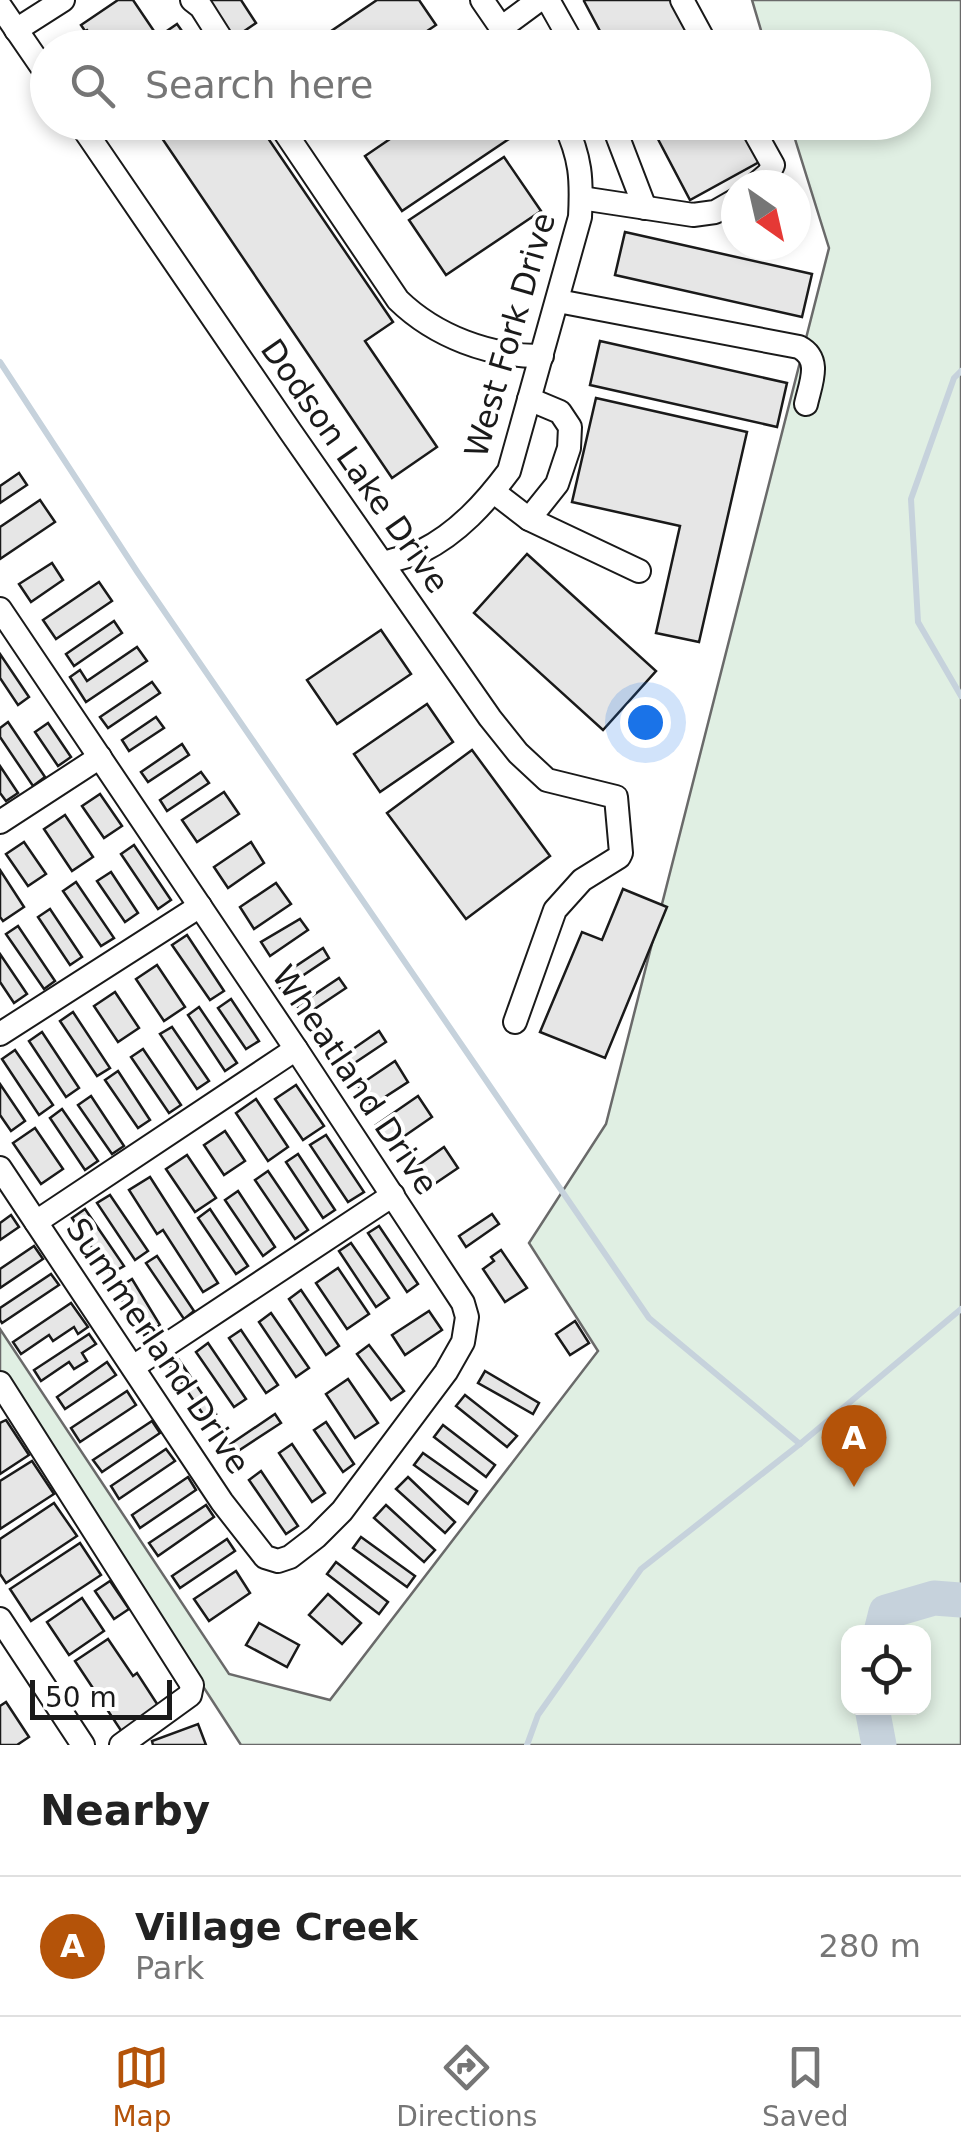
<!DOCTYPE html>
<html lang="en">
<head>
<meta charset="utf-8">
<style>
  :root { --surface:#fff; --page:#f2f2f2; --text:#222; --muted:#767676; --line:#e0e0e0; --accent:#b45309 }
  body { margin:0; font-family:"DejaVu Sans",sans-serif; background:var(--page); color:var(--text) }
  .controls { position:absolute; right:30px; bottom:30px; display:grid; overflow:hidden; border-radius:20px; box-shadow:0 5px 15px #0003 }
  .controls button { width:90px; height:90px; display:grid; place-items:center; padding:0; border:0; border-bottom:2px solid var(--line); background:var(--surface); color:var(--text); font:50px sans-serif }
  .compass { position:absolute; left:721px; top:170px; width:90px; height:90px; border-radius:50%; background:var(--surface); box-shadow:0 5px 15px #0003; rotate:146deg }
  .scale { position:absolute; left:30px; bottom:25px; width:142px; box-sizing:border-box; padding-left:10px; border:5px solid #1a1a1a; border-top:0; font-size:28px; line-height:35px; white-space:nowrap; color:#1a1a1a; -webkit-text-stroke:8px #fff; paint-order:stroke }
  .you { position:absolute; left:645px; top:722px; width:35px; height:35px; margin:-25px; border:8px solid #fff; border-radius:50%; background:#1a73e8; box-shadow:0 0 0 15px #1a73e833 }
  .badge { display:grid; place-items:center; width:65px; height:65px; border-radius:50%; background:var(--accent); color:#fff; font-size:32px; font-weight:700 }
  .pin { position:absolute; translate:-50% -82px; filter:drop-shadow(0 2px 5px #0008) }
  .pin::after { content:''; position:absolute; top:52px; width:35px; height:30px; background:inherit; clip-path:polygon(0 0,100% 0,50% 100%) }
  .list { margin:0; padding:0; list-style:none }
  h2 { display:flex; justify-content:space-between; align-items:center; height:130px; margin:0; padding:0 40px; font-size:42px }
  h2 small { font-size:32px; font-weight:400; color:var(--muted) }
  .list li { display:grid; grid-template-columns:65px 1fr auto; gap:30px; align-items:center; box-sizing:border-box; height:140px; padding:0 40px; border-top:2px solid var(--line) }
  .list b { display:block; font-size:38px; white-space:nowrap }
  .list p { margin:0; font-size:32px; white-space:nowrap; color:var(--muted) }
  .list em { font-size:32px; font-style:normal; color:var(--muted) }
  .icon { flex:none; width:55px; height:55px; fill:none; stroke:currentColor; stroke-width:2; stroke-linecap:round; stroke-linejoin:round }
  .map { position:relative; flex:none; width:961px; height:1745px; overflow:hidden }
  .search { position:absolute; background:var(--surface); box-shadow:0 5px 15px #0003; left:30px; right:30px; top:30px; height:110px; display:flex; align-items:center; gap:25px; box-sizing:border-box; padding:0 35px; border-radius:55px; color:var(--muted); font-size:38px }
  .sheet { height:270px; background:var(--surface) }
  nav { display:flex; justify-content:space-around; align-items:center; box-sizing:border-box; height:140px; border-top:2px solid var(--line); background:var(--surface); font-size:28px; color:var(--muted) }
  nav a { display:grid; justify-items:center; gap:5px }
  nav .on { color:var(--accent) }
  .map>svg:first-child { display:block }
  .green { fill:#e0efe3; stroke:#6a6a6a; stroke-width:2.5; fill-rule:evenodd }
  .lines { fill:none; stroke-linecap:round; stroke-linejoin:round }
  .stream { stroke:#c6d2dc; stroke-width:6 }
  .river { stroke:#c6d2dc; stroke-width:35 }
  .building { fill:#e6e6e6; stroke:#1a1a1a; stroke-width:2.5 }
  .minor-casing { stroke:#1a1a1a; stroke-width:26 }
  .minor { stroke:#fff; stroke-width:22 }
  .labels { text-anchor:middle; stroke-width:8; stroke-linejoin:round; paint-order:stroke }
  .street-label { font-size:32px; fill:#1a1a1a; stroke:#fff }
</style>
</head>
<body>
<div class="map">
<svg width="961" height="1745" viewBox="0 0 961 1745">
  <rect width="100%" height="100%" fill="#fff"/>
  <!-- green -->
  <path class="green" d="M752,0H961V1745H241L0,1373V1329L229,1674L330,1700L598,1351L529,1243L606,1124L829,248L790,123L914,122V48L766,47ZM848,1632H924V1708H848Z"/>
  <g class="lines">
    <!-- stream -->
    <g class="stream">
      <path d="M0,362L138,573L649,1318L800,1444"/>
      <path d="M961,371L954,378L911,499L918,622L961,696"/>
      <path d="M527,1745L538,1715L641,1569L800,1444L961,1309"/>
    </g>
    <!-- river -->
    <g class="river">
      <path d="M881,1632L886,1612L934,1598L961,1600"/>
      <path d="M872,1708L879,1745"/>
    </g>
  </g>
  <!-- building -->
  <g class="building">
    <path d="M118,0H133L158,37L177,24L194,48H100L87,30L85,31L81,25Z"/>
    <path d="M208,0H241L256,23L234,38Z"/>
    <path d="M377,0H419L436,25L402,48H306Z"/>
    <path d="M585,0H674L700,48H609L584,1Z"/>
    <path d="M151,122H257L393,322L365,341L437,447L392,478Z"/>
    <path d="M415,122H423L428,130L438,122H502L512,137L402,211L365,156Z"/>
    <path d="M649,122H740L761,161L690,200Z"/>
    <path d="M504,157L541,211L446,275L409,220Z"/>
    <path d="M625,232L812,274L802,317L615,275Z"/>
    <path d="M600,341L787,383L777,427L590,385Z"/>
    <path d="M596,398L747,432L699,642L656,633L680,526L572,502Z"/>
    <path d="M19,473L27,485L0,503V486Z"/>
    <path d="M40,500L55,522L0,559V527Z"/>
    <path d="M527,554L656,671L603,730L474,613Z"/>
    <path d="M52,563L63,580L31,602L19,584Z"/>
    <path d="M99,582L112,601L56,639L43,620Z"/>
    <path d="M114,621L122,633L74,666L66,654Z"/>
    <path d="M381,630L411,674L337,724L307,680Z"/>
    <path d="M137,647L147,661L86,702L70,677L80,670L87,681Z"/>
    <path d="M0,654L29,697L18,705L0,678Z"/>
    <path d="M152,682L160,693L108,728L100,717Z"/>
    <path d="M427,704L453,742L380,792L354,754Z"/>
    <path d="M156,717L164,728L129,751L122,740Z"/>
    <path d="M8,722L45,777L33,786L0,737V728Z"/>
    <path d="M48,723L71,757L58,766L35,732Z"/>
    <path d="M182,744L189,755L148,782L141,772Z"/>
    <path d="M472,750L550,856L466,919L387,813Z"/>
    <path d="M0,766L18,793L6,801L0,793Z"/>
    <path d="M201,772L209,783L167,811L160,800Z"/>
    <path d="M224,792L239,814L197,842L182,820Z"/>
    <path d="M100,794L122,826L104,838L82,806Z"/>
    <path d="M65,815L93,857L72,871L44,829Z"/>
    <path d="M24,842L46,874L28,886L6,854Z"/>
    <path d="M251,842L264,863L228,888L214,867Z"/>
    <path d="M134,845L171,900L158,909L121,854Z"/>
    <path d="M0,870L24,907L3,921L0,917Z"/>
    <path d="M111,872L138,913L125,922L97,881Z"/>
    <path d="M76,882L114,938L101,946L63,891Z"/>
    <path d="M276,883L291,904L254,929L240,907Z"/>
    <path d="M623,889L667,907L605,1058L540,1032L582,932L602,940Z"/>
    <path d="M50,909L82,957L70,965L38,917Z"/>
    <path d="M300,919L308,930L270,956L261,942Z"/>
    <path d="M18,926L55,981L44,989L6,934Z"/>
    <path d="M187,935L224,991L210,1000L172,945Z"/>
    <path d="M323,948L329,958L281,990L275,980Z"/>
    <path d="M0,954L27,994L14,1003L0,982Z"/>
    <path d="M157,965L185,1007L164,1021L136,979Z"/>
    <path d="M339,978L346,988L304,1016L297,1006Z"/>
    <path d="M115,992L139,1028L118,1042L94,1006Z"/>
    <path d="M231,999L259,1041L246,1049L218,1008Z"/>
    <path d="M199,1007L237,1063L225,1071L188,1015Z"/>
    <path d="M73,1012L110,1068L97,1076L60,1021Z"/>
    <path d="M172,1027L209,1081L197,1089L160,1034Z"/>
    <path d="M379,1031L386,1042L341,1072L334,1062Z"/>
    <path d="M42,1032L79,1088L66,1097L29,1041Z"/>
    <path d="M143,1049L181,1105L169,1113L131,1057Z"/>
    <path d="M15,1050L53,1105L39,1115L2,1059Z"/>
    <path d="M395,1061L408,1082L371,1106L358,1086Z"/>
    <path d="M118,1071L150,1120L138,1128L105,1080Z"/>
    <path d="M0,1084L25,1121L11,1131L0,1115Z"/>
    <path d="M296,1085L324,1126L303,1140L275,1099Z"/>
    <path d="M91,1096L124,1146L112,1154L78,1105Z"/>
    <path d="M418,1096L432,1117L390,1146L376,1125Z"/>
    <path d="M256,1099L288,1147L268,1161L236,1113Z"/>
    <path d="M62,1109L98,1161L85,1170L50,1118Z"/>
    <path d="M35,1128L63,1169L41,1184L13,1143Z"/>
    <path d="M225,1131L245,1161L224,1175L204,1145Z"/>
    <path d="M326,1135L364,1192L348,1202L310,1145Z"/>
    <path d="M444,1147L458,1168L424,1191L410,1171Z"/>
    <path d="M298,1154L335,1210L323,1218L286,1162Z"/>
    <path d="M187,1155L216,1198L195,1212L166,1169Z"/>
    <path d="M268,1171L308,1230L295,1239L255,1180Z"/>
    <path d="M150,1177L218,1283L203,1292L163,1230L157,1234L129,1190Z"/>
    <path d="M238,1191L275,1247L263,1256L225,1200Z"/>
    <path d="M110,1195L148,1251L135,1260L97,1203Z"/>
    <path d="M85,1209L124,1266L110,1274L72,1218Z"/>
    <path d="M210,1209L248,1266L236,1274L198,1218Z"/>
    <path d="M492,1214L499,1224L466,1247L459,1236Z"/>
    <path d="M11,1215L19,1227L0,1240V1223Z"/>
    <path d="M379,1226L418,1284L407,1292L368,1233Z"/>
    <path d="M351,1243L389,1298L376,1307L339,1251Z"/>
    <path d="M34,1246L43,1259L0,1288V1269Z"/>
    <path d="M501,1250L527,1288L505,1302L483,1269L494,1261L491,1257Z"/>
    <path d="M157,1256L194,1311L184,1319L146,1263Z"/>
    <path d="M338,1268L369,1314L347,1329L316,1283Z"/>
    <path d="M51,1274L59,1285L2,1323L0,1320V1308Z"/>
    <path d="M132,1279L160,1325L144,1335L121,1299L125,1296L120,1287Z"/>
    <path d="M301,1290L339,1346L326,1355L289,1299Z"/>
    <path d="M71,1303L88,1327L78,1334L74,1327L53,1341L49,1335L21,1354L13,1342Z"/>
    <path d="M429,1311L442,1330L405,1355L392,1335Z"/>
    <path d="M271,1313L309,1368L296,1377L259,1322Z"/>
    <path d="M575,1321L589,1343L570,1355L556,1334Z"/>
    <path d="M241,1330L278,1385L266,1393L229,1338Z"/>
    <path d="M89,1334L96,1344L82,1353L87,1361L74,1369L69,1362L41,1381L34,1370Z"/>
    <path d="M208,1343L246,1399L234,1407L196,1352Z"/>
    <path d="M369,1345L404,1391L391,1400L357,1354Z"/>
    <path d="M179,1360L216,1414L207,1420L170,1366Z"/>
    <path d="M107,1362L116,1375L65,1409L57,1397Z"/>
    <path d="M485,1371L539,1403L533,1414L478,1383Z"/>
    <path d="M348,1379L378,1423L355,1438L326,1394Z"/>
    <path d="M127,1391L136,1405L80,1442L71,1428Z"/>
    <path d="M465,1395L517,1436L507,1447L456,1406Z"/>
    <path d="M275,1414L281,1423L235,1453L229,1445Z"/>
    <path d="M6,1420L29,1455L0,1474V1423Z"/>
    <path d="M152,1421L160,1433L102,1472L93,1460Z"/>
    <path d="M326,1422L354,1464L343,1472L314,1430Z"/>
    <path d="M443,1425L495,1465L486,1477L434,1437Z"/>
    <path d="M292,1444L325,1493L312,1502L279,1453Z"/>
    <path d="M166,1449L175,1461L119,1499L111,1486Z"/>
    <path d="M423,1453L477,1491L468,1504L414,1465Z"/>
    <path d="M32,1461L54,1494L0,1529V1481Z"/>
    <path d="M261,1471L298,1526L286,1534L249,1480Z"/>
    <path d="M188,1477L196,1490L140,1528L132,1515Z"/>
    <path d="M408,1477L455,1522L445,1533L396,1489Z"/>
    <path d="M54,1503L77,1536L6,1583L0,1574V1539Z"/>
    <path d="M206,1505L214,1517L158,1556L149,1543Z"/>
    <path d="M386,1505L435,1550L424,1562L374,1518Z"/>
    <path d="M361,1537L415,1576L407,1587L353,1548Z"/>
    <path d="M227,1539L235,1551L180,1588L172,1576Z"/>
    <path d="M80,1543L101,1575L31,1621L10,1589Z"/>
    <path d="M336,1562L388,1602L379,1614L327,1574Z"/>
    <path d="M236,1571L250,1593L209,1621L194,1599Z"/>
    <path d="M110,1581L129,1609L114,1619L95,1591Z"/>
    <path d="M328,1594L361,1623L342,1644L309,1615Z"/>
    <path d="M82,1598L104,1631L69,1655L47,1622Z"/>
    <path d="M259,1623L299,1645L287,1667L246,1645Z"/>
    <path d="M108,1639L133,1676L137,1673L161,1710L124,1735L75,1661Z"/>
    <path d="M6,1702L29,1737L17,1745H0V1706Z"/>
    <path d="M198,1724L206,1745H153L152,1741Z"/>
  </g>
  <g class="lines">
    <!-- minor casing -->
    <g class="minor-casing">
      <g id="minor">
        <path d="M192,0L201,7L227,48"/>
        <path d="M482,0L515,48"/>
        <path d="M548,0L575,48"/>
        <path d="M682,0L708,48"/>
        <path d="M0,6L48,76"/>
        <path d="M501,28L539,0"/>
        <path d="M16,30L63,0"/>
        <path d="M79,122L290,431L490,718L518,753L547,780L616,797L621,853L619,857L582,880L555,910L515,1022"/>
        <path d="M278,122L398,300C435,336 490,357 542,356"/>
        <path d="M612,122L645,208"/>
        <path d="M749,122L773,165L769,173L755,185"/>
        <path d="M581,198L693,215L715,212L736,200"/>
        <path d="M558,301L799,347C822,359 811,382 806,404"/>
        <path d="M494,492L529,519L639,571"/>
        <path d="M529,519L557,484L569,448L570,427L560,412L529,399"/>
        <path d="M384,563C396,559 410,556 422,551C458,533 485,503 509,471L580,217C582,179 581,158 564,122"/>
        <path d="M0,609L296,1049L463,1303L467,1317L463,1342L446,1372L342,1511L316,1537L290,1557L278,1561L265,1557L222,1502L0,1168"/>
        <path d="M0,822L100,757"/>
        <path d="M0,1034L200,906"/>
        <path d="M36,1222L296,1049"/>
        <path d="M133,1367L393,1195"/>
        <path d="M0,1383L192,1685L190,1695L121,1745"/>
        <path d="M0,1619L83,1745"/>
      </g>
    </g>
    <!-- minor -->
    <use href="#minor" class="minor"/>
  </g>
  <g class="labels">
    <!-- street labels -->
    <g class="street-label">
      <text transform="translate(510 335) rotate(-74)" y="11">West Fork Drive</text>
      <text transform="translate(355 466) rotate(55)" y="11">Dodson Lake Drive</text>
      <text transform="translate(355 1080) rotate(56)" y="11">Wheatland Drive</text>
      <text transform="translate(158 1346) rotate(56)" y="11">Summerland Drive</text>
    </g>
  </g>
</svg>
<div class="controls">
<button><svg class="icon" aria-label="locate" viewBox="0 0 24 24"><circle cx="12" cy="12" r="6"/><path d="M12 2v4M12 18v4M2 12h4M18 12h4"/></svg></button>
</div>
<svg class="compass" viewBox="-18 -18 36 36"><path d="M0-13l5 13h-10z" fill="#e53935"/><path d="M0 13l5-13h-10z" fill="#767676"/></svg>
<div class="scale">50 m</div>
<div class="you"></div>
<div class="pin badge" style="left:854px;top:1487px">A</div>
<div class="search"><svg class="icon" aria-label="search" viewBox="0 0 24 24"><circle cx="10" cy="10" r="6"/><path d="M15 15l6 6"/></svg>Search here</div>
</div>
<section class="sheet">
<h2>Nearby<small></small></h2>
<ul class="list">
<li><span class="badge">A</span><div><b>Village Creek</b><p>Park</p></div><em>280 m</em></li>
</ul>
</section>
<nav>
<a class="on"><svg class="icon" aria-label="map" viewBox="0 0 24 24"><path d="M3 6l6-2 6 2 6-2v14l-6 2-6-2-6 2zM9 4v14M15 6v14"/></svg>Map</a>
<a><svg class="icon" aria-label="directions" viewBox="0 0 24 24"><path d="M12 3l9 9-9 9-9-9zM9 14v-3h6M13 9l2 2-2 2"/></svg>Directions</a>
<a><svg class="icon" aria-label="saved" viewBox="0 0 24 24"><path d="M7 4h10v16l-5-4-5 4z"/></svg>Saved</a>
</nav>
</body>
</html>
